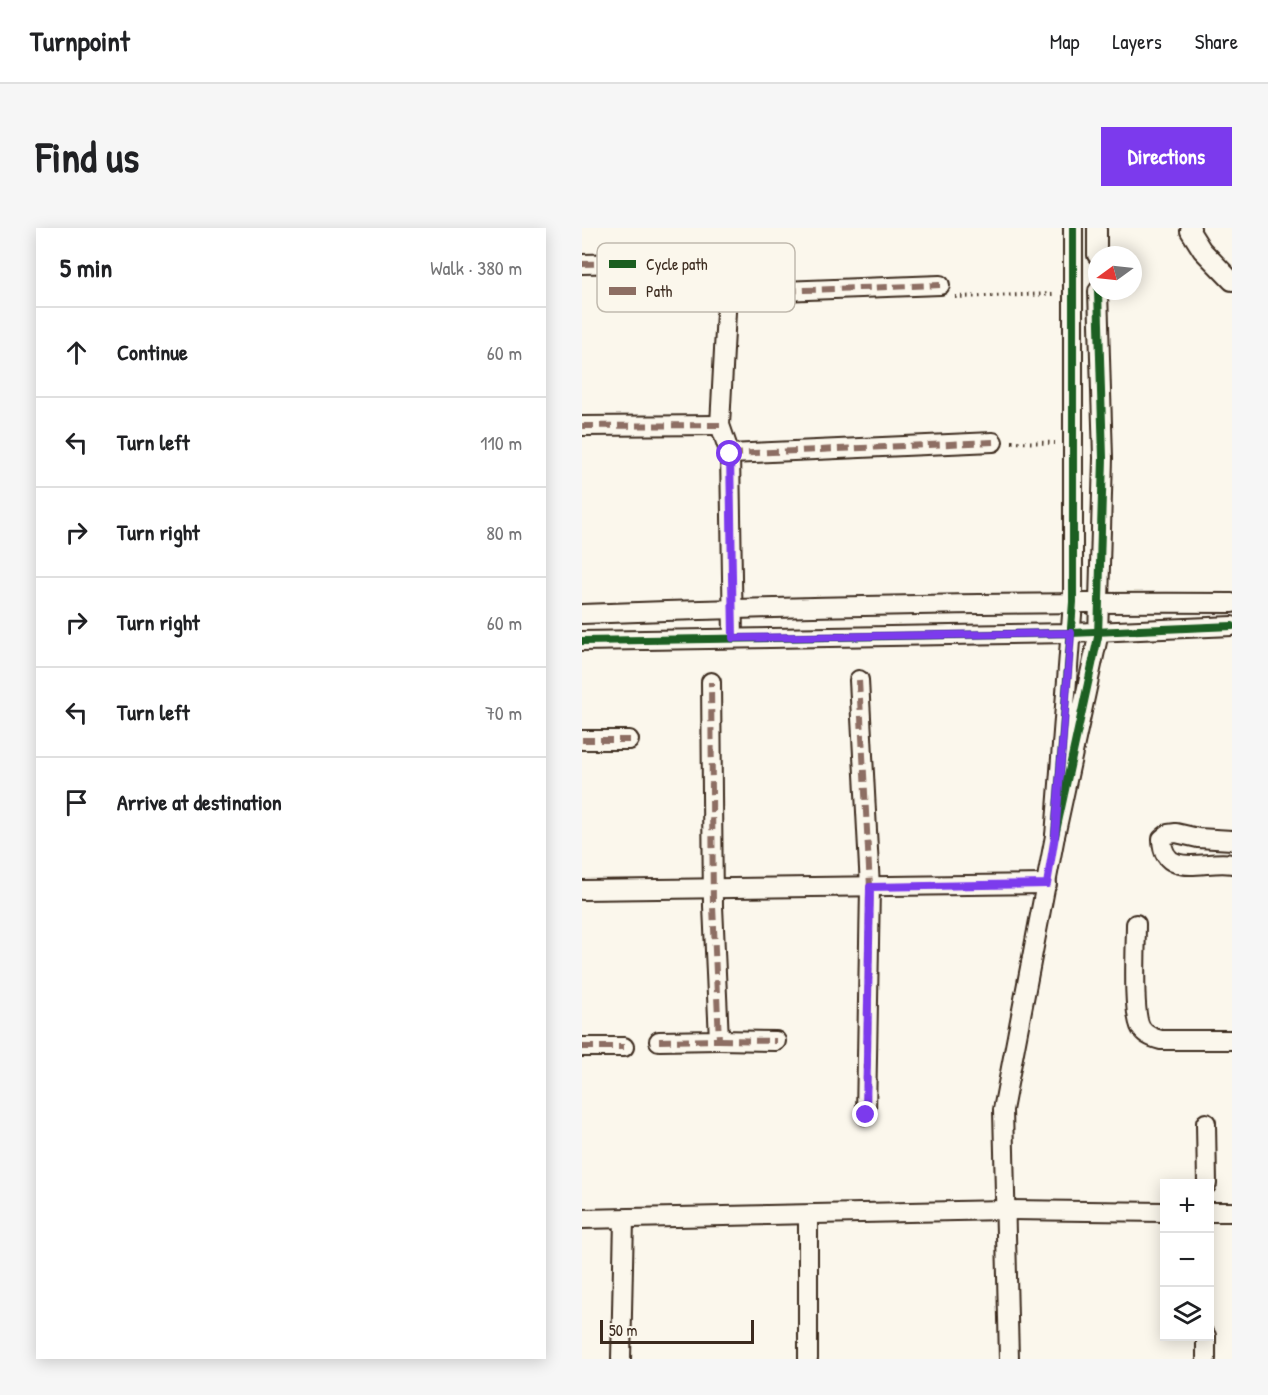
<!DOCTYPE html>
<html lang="en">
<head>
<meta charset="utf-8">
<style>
  :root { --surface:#fff; --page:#f6f6f6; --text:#202124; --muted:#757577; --line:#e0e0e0; --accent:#7c3aed }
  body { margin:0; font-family:"Patrick Hand",sans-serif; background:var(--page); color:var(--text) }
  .controls { position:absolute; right:18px; bottom:18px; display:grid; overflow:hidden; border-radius:0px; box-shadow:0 3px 15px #0003 }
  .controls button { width:54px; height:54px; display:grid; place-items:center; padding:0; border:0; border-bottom:2px solid var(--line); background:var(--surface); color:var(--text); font:30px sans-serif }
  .compass { position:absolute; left:506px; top:18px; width:54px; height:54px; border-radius:50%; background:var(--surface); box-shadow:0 3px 15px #0003; rotate:255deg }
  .scale { position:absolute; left:18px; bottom:15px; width:154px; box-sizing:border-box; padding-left:6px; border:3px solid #3b2a1e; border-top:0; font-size:16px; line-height:21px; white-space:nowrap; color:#3b2a1e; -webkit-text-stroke:4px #fbf7ec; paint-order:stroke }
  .stop { position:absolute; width:18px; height:18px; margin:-14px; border:4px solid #7c3aed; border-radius:50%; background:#fff }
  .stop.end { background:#7c3aed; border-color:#fff; box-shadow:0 2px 6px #0008 }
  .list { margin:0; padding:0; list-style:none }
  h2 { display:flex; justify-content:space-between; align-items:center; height:78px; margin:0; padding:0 24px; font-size:26px }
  h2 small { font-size:20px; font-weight:400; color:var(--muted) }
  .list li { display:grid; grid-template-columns:39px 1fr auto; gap:18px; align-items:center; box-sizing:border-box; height:90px; padding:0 24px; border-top:2px solid var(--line) }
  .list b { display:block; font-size:22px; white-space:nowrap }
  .list em { font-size:20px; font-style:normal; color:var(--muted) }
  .icon { flex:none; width:33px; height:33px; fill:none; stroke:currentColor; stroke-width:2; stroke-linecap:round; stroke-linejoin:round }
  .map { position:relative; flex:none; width:650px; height:1131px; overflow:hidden; border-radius:0px }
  header { display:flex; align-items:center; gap:36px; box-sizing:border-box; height:84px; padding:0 30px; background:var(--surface); border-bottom:2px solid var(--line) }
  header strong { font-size:28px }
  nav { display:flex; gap:33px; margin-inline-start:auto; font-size:21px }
  .intro { display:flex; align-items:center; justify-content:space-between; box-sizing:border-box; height:144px; padding:0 36px }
  h1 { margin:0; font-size:42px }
  .button { padding:15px 27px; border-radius:0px; background:var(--accent); color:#fff; font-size:21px; font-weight:700 }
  main { display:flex; gap:36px; padding:0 36px }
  aside { flex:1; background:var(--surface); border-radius:0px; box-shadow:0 3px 15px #0003 }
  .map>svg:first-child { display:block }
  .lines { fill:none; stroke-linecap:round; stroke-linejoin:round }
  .minor-casing { stroke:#3b2a1e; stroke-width:22 }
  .path { stroke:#3b2a1e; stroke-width:4; stroke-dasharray:1.5 4.5; stroke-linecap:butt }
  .minor { stroke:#fbf7ec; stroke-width:18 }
  .quiet { stroke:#8d6e63; stroke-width:6; stroke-dasharray:12 6; stroke-linecap:butt }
  .cycleway-casing { stroke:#fbf7ec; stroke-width:11 }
  .cycleway { stroke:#1b5e20; stroke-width:8 }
  .route { stroke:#7c3aed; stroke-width:8 }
  .key { fill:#fbf7ec; stroke:#c1baae; stroke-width:1.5 }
  .key-label { font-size:16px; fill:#3b2a1e }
</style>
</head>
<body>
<header>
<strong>Turnpoint</strong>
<nav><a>Map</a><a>Layers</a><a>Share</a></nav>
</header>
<div class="intro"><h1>Find us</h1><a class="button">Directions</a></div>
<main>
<aside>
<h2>5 min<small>Walk · 380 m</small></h2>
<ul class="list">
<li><svg class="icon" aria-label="ahead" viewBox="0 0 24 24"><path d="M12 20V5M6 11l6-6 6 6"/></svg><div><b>Continue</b></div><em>60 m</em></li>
<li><svg class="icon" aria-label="left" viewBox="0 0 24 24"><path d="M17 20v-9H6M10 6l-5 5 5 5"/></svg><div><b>Turn left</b></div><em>110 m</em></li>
<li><svg class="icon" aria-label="right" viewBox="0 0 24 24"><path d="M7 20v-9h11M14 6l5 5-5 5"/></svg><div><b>Turn right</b></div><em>80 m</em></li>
<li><svg class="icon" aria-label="right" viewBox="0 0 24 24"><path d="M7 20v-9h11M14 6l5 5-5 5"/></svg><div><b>Turn right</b></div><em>60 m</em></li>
<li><svg class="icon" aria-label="left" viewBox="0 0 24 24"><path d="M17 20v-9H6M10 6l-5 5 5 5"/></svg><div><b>Turn left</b></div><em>70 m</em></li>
<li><svg class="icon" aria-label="arrive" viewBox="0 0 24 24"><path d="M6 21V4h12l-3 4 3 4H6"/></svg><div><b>Arrive at destination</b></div></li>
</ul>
</aside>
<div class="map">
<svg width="650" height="1131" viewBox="0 0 650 1131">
  <rect width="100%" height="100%" fill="#fbf7ec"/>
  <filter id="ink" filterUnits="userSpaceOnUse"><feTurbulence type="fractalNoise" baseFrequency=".0167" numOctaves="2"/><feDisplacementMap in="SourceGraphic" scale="12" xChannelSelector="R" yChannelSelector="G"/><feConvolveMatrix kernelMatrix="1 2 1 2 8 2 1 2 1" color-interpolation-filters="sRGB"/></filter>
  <g filter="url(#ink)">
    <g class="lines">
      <!-- minor casing -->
      <g class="minor-casing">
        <g id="minor">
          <path d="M491,0V374L473,608L516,409L521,230L516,63"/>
          <path d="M515,0V27"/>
          <path d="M609,0L608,3L620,22L650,53"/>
          <path d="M0,36L143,33L145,65L358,57"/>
          <path d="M145,65L138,197L148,226L151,410"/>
          <path d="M0,198L138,197"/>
          <path d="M148,226L411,214"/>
          <path d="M0,386C217,378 433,374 650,375"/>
          <path d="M0,413L489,405L650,398"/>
          <path d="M277,452L288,659L284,887"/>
          <path d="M0,512H47"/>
          <path d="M650,612L616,610L594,605L586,606L580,611C581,652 625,631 650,636"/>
          <path d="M0,662L465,656"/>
          <path d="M554,696C554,716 550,786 559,800C563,807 571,810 579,812H650"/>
          <path d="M137,812L194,813"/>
          <path d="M77,813L137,812L131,678L129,454"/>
          <path d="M0,819H42"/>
          <path d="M624,895L625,956"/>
          <path d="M628,984H650"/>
          <path d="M0,991L422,982L582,984"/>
          <path d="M39,1131L42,991"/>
          <path d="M226,1131V988"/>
          <path d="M427,1131L421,882L473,608"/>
          <path d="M624,1131V1108"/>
        </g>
      </g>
      <!-- path -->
      <g class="path">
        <path d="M373,69L473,66"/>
        <path d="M430,214L473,215"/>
      </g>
      <!-- minor -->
      <use href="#minor" class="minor"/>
      <!-- quiet -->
      <g class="quiet">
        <path d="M0,36L143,33L145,65L358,57"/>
        <path d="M145,65V80"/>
        <path d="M0,198L138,197"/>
        <path d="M148,226L411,214"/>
        <path d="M277,452L288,659L284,887"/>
        <path d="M0,512H47"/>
        <path d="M137,812L194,813"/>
        <path d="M77,813L137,812L131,678L129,454"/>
        <path d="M0,819H42"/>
      </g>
      <!-- cycleway casing -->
      <g class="cycleway-casing">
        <g id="cycleway">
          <path d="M491,0V374L473,608L516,409L521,230L516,63"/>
          <path d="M0,413L489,405L650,398"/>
        </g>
      </g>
      <!-- cycleway -->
      <use href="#cycleway" class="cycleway"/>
    </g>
  </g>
  <g class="lines" filter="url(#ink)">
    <!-- route -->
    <path class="route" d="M148,226L151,410L489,405L473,608L465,656L288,659L284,887"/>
  </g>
  <!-- legend -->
  <rect x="15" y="15" width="198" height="69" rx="9" class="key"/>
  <rect x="27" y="32" width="27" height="8" fill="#1b5e20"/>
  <rect x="27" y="59" width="27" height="8" fill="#8d6e63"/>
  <g class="key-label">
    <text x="64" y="42">Cycle path</text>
    <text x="64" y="69">Path</text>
  </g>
</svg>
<div class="controls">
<button>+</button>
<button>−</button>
<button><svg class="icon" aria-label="layers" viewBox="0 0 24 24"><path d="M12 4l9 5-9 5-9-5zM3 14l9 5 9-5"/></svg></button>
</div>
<svg class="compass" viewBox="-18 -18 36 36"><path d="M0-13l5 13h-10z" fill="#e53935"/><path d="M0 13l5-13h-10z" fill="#757577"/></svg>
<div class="scale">50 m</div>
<div class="stop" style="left:148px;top:226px"></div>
<div class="stop end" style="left:284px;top:887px"></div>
</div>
</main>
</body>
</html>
